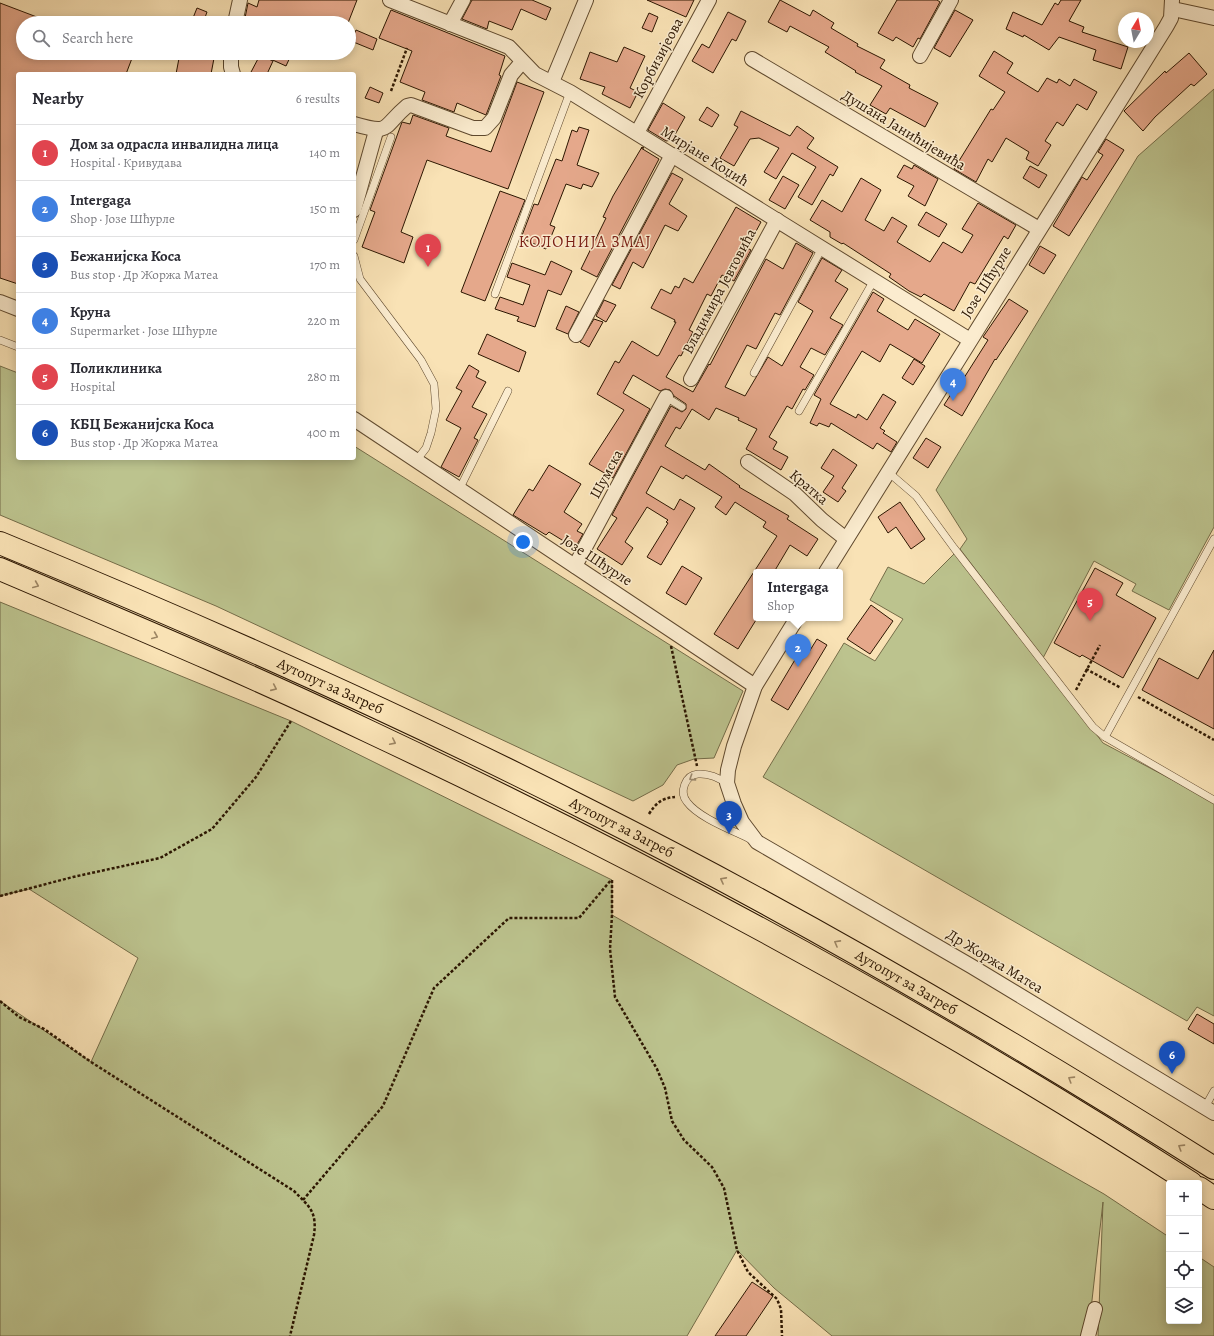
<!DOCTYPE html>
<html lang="en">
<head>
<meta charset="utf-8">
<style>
  :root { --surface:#fff; --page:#f7f7f7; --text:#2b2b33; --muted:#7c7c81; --line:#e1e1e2; --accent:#db2777 }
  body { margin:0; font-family:Alegreya,serif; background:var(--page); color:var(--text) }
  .controls { position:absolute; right:12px; bottom:12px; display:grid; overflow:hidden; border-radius:4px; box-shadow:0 2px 10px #0003 }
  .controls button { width:36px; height:36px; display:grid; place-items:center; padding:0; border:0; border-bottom:1px solid var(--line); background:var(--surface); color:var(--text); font:20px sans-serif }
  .compass { position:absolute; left:1118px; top:12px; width:36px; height:36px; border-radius:50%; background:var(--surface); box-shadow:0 2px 10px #0003; rotate:10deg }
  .you { position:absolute; left:523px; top:542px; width:14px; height:14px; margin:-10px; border:3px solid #fff; border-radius:50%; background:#1a73e8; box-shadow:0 0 0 6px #1a73e833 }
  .badge { display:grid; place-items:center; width:26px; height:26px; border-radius:50%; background:var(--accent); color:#fff; font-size:13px; font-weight:700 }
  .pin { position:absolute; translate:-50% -33px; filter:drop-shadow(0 1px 2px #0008) }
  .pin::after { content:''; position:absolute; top:21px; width:14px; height:12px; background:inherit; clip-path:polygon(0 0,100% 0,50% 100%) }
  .popup { position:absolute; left:753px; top:569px; width:90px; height:52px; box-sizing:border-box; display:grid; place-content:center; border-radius:4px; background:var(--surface); filter:drop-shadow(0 1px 3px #0005); font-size:13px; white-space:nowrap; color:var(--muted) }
  .popup b { font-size:15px; color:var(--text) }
  .popup::after { content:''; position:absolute; left:50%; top:100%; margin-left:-8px; border:8px solid transparent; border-top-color:var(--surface) }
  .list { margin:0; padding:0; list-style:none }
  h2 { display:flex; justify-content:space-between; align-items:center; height:52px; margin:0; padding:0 16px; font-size:17px }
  h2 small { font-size:13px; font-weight:400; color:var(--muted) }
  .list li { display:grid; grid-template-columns:26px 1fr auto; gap:12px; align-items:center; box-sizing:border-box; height:56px; padding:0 16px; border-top:1px solid var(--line) }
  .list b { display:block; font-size:15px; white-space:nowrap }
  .list p { margin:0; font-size:13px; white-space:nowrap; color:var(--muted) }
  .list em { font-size:13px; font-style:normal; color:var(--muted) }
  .icon { flex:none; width:22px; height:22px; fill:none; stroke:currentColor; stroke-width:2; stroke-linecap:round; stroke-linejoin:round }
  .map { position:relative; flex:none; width:1214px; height:1336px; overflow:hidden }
  .search { position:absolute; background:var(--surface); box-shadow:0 2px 10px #0003; left:16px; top:16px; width:340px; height:44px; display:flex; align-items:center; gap:10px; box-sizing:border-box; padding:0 14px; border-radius:22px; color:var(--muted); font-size:15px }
  .panel { position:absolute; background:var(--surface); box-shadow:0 2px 10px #0003; left:16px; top:72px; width:340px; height:388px; border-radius:4px }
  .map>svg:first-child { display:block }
  .green { fill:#bcc38e; stroke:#746c48 }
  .building { fill:#e5a88b; stroke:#2c1601 }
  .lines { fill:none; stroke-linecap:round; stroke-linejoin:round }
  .service-casing { stroke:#5f492e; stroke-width:8 }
  .minor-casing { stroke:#5f492e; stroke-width:16 }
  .trunk-casing { stroke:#2c1601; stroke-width:24 }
  .path { stroke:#2c1601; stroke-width:2.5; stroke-dasharray:3 2; stroke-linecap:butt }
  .service { stroke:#fbeccf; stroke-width:7 }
  .minor { stroke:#fbeccf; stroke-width:14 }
  .trunk { stroke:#f9e2b5; stroke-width:22 }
  .oneway { stroke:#9d8664 }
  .oneway2 { stroke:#9e8c72 }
  .labels { text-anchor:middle; stroke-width:3; stroke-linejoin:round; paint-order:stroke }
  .street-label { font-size:15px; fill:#2c1601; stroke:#fbeccf }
  .neighbourhood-label { font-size:16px; letter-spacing:1px; fill:#7a1f14; stroke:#fbeccf }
</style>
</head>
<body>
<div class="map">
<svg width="1214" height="1336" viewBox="0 0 1214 1336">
  <rect width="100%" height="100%" fill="#f9e2b5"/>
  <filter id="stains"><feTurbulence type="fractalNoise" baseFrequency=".005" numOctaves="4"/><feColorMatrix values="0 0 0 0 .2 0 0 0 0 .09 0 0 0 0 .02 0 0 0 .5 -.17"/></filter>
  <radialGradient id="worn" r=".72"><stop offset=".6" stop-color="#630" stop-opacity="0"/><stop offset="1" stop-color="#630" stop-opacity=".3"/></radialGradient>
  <!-- green -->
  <g class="green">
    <path d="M1214,89V527L1169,610L1132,591L1136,584L1094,561L1043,658L960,549L967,539L936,490L1138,156Z"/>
    <path d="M0,366L18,373V458H354V446L743,691L714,758L694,759L677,765L663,785L633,801L216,606L0,515Z"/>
    <path d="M955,553L1103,743L1214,802V1016L1197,1007L1187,1021L763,777L844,643L875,661L903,619L870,600L888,567L924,584Z"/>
    <path d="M0,602L291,721L612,880V915L1104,1194L1169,1237V1321H1199V1257L1214,1267V1336H1098L1103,1202L1088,1336H832L774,1288L737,1250L687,1336H0V1001L91,1062L138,958L29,889L0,896Z"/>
  </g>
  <!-- building -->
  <g class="building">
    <path d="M259,0H357L348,23H244L248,3L257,7Z"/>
    <path d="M472,0H532L551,8L546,20L521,9L512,30L489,21L487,29L462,19Z"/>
    <path d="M647,0H694L686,17Z"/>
    <path d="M780,0L810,16L813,10L834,23L831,28L858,44L857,46L885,60L880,68L910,85L909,88L938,103L925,127L890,108L886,114L870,105L882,86L855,72L856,71L825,52L829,47L790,26L787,32L768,22Z"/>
    <path d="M897,0H937L940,2L920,39L918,38L913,47L896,37L893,41L878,33Z"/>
    <path d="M1061,0H1081L1069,21L1084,27L1082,32L1128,47L1121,69L1093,60L1096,50L1059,37L1049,50L1024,35L1023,37L1006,29L1013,12L1042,25L1055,3L1058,5Z"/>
    <path d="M0,3L50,22L23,23V53H134L126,74H18V284L0,278Z"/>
    <path d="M197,8L207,12L203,23H191Z"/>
    <path d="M391,10L505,56L499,75L501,76L486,115L457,103L454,112L422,100L425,92L400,82L412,51L379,38Z"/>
    <path d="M955,10L973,20L950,57L934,48Z"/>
    <path d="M728,12L746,21L736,41L732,39L713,73L692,61L702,44L709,48Z"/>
    <path d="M649,13L658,17L652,32L642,28Z"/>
    <path d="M356,30L377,39L373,50L351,41Z"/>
    <path d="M624,47L645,56L630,88L638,92L630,108L602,94L605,87L580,79L590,52L617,62Z"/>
    <path d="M994,51L1013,63L1007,73L1038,92L1047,78L1057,83L1059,79L1070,86L1074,79L1097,92L1087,110L1077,104L1063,126L1057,122L1045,141L1051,145L1038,166L1026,159L1029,152L1006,138L992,162L988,159L976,182L954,169L991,109L993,110L1005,92L979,76Z"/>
    <path d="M180,53H215L211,74H176Z"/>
    <path d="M257,53H292L286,66Z"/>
    <path d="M1189,53L1207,74L1194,86L1191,84L1155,117L1143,131L1124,111L1165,71L1166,73Z"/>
    <path d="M260,55L273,61L267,74H250Z"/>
    <path d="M517,82L544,92L508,189L427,160L401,232L413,237L404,263L362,247L375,212L370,210L402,122L410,124L413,115L449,128L446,136L491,152Z"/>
    <path d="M370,87L383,93L379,103L365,98Z"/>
    <path d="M663,103L685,117L672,140L666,141L648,130Z"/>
    <path d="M707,107L719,115L712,127L699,120Z"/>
    <path d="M741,111L790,136L797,126L814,138L807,148L838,167L833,176L830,174L812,205L798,197L816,167L792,153L776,179L764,172L779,148L759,138L750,139L734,166L720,158L738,127L734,125Z"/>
    <path d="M579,127L589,130L577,165L599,173L592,187L583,184L581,189L566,184L550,225L555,227L546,249L521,238L534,204L538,205L556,159L562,161L572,130L577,132Z"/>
    <path d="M1106,139L1124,150L1069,236L1053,226L1082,177L1087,180L1103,155L1098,152Z"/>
    <path d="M642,147L644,148H641L659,159L597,277L581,269L606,218L603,217L613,196Z"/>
    <path d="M904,165L912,169L914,165L938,179L925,206L908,196L914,186L897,177Z"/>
    <path d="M1030,166L1047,175L1039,188L1023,178Z"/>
    <path d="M672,173L683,179L669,204L687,216L678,231L665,225L643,268L633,262L620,289L612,285Z"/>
    <path d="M783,176L799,185L785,209L769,200Z"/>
    <path d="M861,178L881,190L865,220L884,231L892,217L907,226L897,242L930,262L943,242L962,253L973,235L962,229L978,203L1016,225L1008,239L1004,236L975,284L970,282L954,311L924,294L921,297L909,291L889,277L891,274L843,243L842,244L830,237V232L810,220L822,200L842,212Z"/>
    <path d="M500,191L525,200L485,301L461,292Z"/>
    <path d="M736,207L761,222L747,248L751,250L734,281L722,275L711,296L707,294L689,330L693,332L681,356L679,355L666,377L693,392L709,364L710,365L766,259L783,269L796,243L813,253L780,315L775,313L756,349L747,345L725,387L745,396L768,357L782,366L813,311L798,302L822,258L842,270L835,281L848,289L830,318L843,325L825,355L811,348L800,367L814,375L805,390L803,389L792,409L787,406L769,437L777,442L773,449L788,457L781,470L746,449L757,429L738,420L739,418L716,408L709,420L692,409L680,429L676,427L665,446L705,470L709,464L740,486L739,487L789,516L787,519L818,539L807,556L790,545L774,572H756V620L738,649L714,634L777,536L763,527L766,522L735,502L726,515L715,507L722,497L686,475L683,479L661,466L646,493L674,510L680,499L695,508L661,565L647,557L668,523L666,522L668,520L647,507L625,542L633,548L622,565L597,549L617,518L612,515L671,406L682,412L686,409V404L674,396L670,390L665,389L660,391L633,375L623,393L650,409L613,478L589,464L624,410L597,394L615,361L619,363L632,341L657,356L659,355L676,322H674L675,320L651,308L661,289L671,294L675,286L679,288L684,278L693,283Z"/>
    <path d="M926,212L947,224L939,237L918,225Z"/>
    <path d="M1040,246L1056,255L1044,274L1029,265Z"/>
    <path d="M551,261L572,271L561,295L548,290L535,327L517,321L519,317L495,309L500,297L523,305L530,285L507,277L512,263L545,275Z"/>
    <path d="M873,292L884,299L877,311L908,330L915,319L940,334L922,363L890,344L880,362L862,351L830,404L856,418L858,414L867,420L883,394L896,402L880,428L885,431L883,433L897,442L891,452L877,443L873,449L831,423L829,427L819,423L817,426L810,423L821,399L814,395Z"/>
    <path d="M1009,299L1028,311L996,360L995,359L962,416L944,405L953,391L955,392L988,340L983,337Z"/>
    <path d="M604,300L616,305L606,322L596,316Z"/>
    <path d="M566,306L579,312L568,334L556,329Z"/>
    <path d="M594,319L603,322L589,347L580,342Z"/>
    <path d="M487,334L526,352L519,372L478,354Z"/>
    <path d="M914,359L925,366L913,385L902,378Z"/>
    <path d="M469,365L479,371L476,377L486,382L472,407L487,414L474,438L478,440L459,477L441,467L461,428L446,420L462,391L456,388Z"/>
    <path d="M926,438L941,447L928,468L913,458Z"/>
    <path d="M833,449L857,465L842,488L846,491L838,502L823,492L834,476L821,468Z"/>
    <path d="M549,465L581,484L564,512L582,524L577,531L583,534L575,548L549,532L546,535L513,515L529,489L533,491Z"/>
    <path d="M900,502L925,539L911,549L896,527L888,533L878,517Z"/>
    <path d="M682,566L702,578L686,605L666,593Z"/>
    <path d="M1095,568L1123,583L1116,595L1156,618L1123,678L1082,655L1080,657L1054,643Z"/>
    <path d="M871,605L893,621L870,654L847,639Z"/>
    <path d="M817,639L827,645L788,710L771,700L802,648L809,652Z"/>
    <path d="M1214,650V729L1142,690L1159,658L1198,679Z"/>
    <path d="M1197,1014L1214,1024V1044L1188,1029Z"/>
    <path d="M752,1282L773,1296L746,1336H715Z"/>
  </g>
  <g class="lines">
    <!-- service casing -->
    <g class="service-casing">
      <g id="service">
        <path d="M354,240L391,137"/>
        <path d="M354,256L360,279L421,360L434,384L436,409L431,433L426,448L416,461"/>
        <path d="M495,294L570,92"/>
        <path d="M0,340L18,347"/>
        <path d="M754,373L822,248"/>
        <path d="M666,397L682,407"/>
        <path d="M799,411L874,280"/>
        <path d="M888,472L916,496L954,548L1093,727L1105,737L1214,800"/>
        <path d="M459,490L508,391"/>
        <path d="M1105,737L1214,539"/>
        <path d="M727,783C718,778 709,773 698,774C685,775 679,792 687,802C699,818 732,830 750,839"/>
        <path d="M1205,1107L1214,1091"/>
      </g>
    </g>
    <!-- minor casing -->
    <g class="minor-casing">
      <g id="minor">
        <path d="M390,0L509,47L535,74L570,92L970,340"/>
        <path d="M1173,9L1214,18"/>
        <path d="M235,23L240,0"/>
        <path d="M450,24L463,0"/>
        <path d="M231,53V67L233,74"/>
        <path d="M920,56L951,0"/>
        <path d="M752,59L1039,229"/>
        <path d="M552,82L586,0"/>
        <path d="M354,124C392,135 381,128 407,106L411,105L473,128H485L494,118L511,75L522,62"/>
        <path d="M637,133L709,0"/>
        <path d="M354,210L376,131"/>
        <path d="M0,302L18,309"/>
        <path d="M576,335L672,155"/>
        <path d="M691,379L777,220"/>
        <path d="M354,419L755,686"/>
        <path d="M748,462L795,494L822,520L846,539"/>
        <path d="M575,566L666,397"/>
        <path d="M826,572L1166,27L1171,18L1172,0"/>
        <path d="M797,618L755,686L734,746L728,770L727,783L734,804L742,822L757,842L971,966L1214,1113"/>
        <path d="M1088,1336L1095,1309"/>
      </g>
    </g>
    <!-- trunk casing -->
    <g class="trunk-casing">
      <g id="trunk">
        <path id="s1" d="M0,543C199,625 396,712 588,810C803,918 1011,1040 1214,1168"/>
        <path d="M0,569C124,622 249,674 370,732C653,865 928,1014 1191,1183"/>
        <path d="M1199,1188L1214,1198"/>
      </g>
    </g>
    <!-- path -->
    <g class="path">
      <path d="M391,91L407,48"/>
      <path d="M671,646L697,766"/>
      <path d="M1086,669L1121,688"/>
      <path d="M1076,690L1100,645"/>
      <path d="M1138,697L1214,740"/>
      <path d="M649,814C656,803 662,798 675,797"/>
      <path d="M612,880V915L610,949L615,997L657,1069L665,1088L672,1121L684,1140L712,1167L724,1188L737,1250L748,1272L777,1299L781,1309L782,1336"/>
      <path d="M0,896L73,877L160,858L212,829L256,777L291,721"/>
      <path d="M0,1001L19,1017L44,1029L91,1062L294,1191C310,1207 317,1212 314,1235L290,1336"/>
      <path d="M303,1200L383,1106L434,988L509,918H579L611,880"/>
    </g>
    <!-- service -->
    <use href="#service" class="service"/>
    <!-- minor -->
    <use href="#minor" class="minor"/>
    <!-- trunk -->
    <use href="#trunk" class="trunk"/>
  </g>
  <!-- one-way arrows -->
  <defs><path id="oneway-chevron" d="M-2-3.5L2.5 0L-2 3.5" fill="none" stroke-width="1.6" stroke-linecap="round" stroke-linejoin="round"/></defs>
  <g class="oneway">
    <use href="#oneway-chevron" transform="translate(36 585) rotate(23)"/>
    <use href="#oneway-chevron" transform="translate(155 636) rotate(23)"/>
    <use href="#oneway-chevron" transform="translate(274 688) rotate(24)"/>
    <use href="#oneway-chevron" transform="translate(393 742) rotate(26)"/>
    <use href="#oneway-chevron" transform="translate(723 880) rotate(-152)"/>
    <use href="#oneway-chevron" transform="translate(837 943) rotate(-151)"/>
    <use href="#oneway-chevron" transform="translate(1071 1079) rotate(-148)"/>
    <use href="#oneway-chevron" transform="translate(1181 1147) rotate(-148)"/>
  </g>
  <use class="oneway2" href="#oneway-chevron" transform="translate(692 778) rotate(147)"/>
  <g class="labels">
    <!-- street labels -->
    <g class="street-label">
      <text transform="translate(658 58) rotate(-62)" y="5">Корбизијеова</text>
      <text transform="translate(904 130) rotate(31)" y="5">Душана Јанићијевића</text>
      <text transform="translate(705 156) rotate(32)" y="5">Мирјане Коџић</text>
      <text transform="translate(986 282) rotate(-58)" y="5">Јозе Шћурле</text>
      <text transform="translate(719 291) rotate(-62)" y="5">Владимира Јевтовића</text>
      <text transform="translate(606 474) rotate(-62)" y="5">Шумска</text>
      <text transform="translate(809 487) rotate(40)" y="5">Кратка</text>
      <text transform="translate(597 560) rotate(33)" y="5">Јозе Шћурле</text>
      <text dy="5" stroke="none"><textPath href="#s1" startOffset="360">Аутопут за Загреб</textPath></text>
      <text dy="5" stroke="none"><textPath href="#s1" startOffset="684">Аутопут за Загреб</textPath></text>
      <text transform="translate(995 961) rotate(31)" y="5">Др Жоржа Матеа</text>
      <text dy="5" stroke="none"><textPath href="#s1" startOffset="1008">Аутопут за Загреб</textPath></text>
    </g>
    <!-- neighbourhood labels -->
    <g class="neighbourhood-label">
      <text x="585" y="247">КОЛОНИЈА ЗМАЈ</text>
    </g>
  </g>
  <rect width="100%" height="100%" filter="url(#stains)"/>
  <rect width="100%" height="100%" fill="url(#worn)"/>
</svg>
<div class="controls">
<button>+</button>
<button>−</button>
<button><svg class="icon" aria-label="locate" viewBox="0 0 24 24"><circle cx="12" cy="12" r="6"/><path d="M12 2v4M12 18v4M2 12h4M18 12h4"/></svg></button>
<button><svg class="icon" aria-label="layers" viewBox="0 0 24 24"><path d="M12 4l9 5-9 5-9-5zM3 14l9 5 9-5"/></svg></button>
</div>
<svg class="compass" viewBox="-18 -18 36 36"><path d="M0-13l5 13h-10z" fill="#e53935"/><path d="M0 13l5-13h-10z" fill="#7c7c81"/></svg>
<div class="you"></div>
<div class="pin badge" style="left:428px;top:267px;background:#e0444e">1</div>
<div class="pin badge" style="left:798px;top:667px;background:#3f7fe0">2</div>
<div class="popup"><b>Intergaga</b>Shop</div>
<div class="pin badge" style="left:729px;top:834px;background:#1a4fb4">3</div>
<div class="pin badge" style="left:953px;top:401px;background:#3f7fe0">4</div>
<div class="pin badge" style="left:1090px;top:621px;background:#e0444e">5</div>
<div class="pin badge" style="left:1172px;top:1074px;background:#1a4fb4">6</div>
<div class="search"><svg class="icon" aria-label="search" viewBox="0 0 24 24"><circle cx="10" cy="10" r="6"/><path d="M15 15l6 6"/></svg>Search here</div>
<section class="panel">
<h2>Nearby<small>6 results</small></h2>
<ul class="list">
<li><span class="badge" style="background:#e0444e">1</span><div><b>Дом за одрасла инвалидна лица</b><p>Hospital · Кривудава</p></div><em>140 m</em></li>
<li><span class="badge" style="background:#3f7fe0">2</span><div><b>Intergaga</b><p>Shop · Јозе Шћурле</p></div><em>150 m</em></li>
<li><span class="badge" style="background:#1a4fb4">3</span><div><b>Бежанијска Коса</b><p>Bus stop · Др Жоржа Матеа</p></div><em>170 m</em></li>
<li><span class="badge" style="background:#3f7fe0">4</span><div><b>Круна</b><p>Supermarket · Јозе Шћурле</p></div><em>220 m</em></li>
<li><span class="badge" style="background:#e0444e">5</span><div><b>Поликлиника</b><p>Hospital</p></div><em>280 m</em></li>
<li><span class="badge" style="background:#1a4fb4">6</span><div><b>КБЦ Бежанијска Коса</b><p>Bus stop · Др Жоржа Матеа</p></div><em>400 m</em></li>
</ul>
</section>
</div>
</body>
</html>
